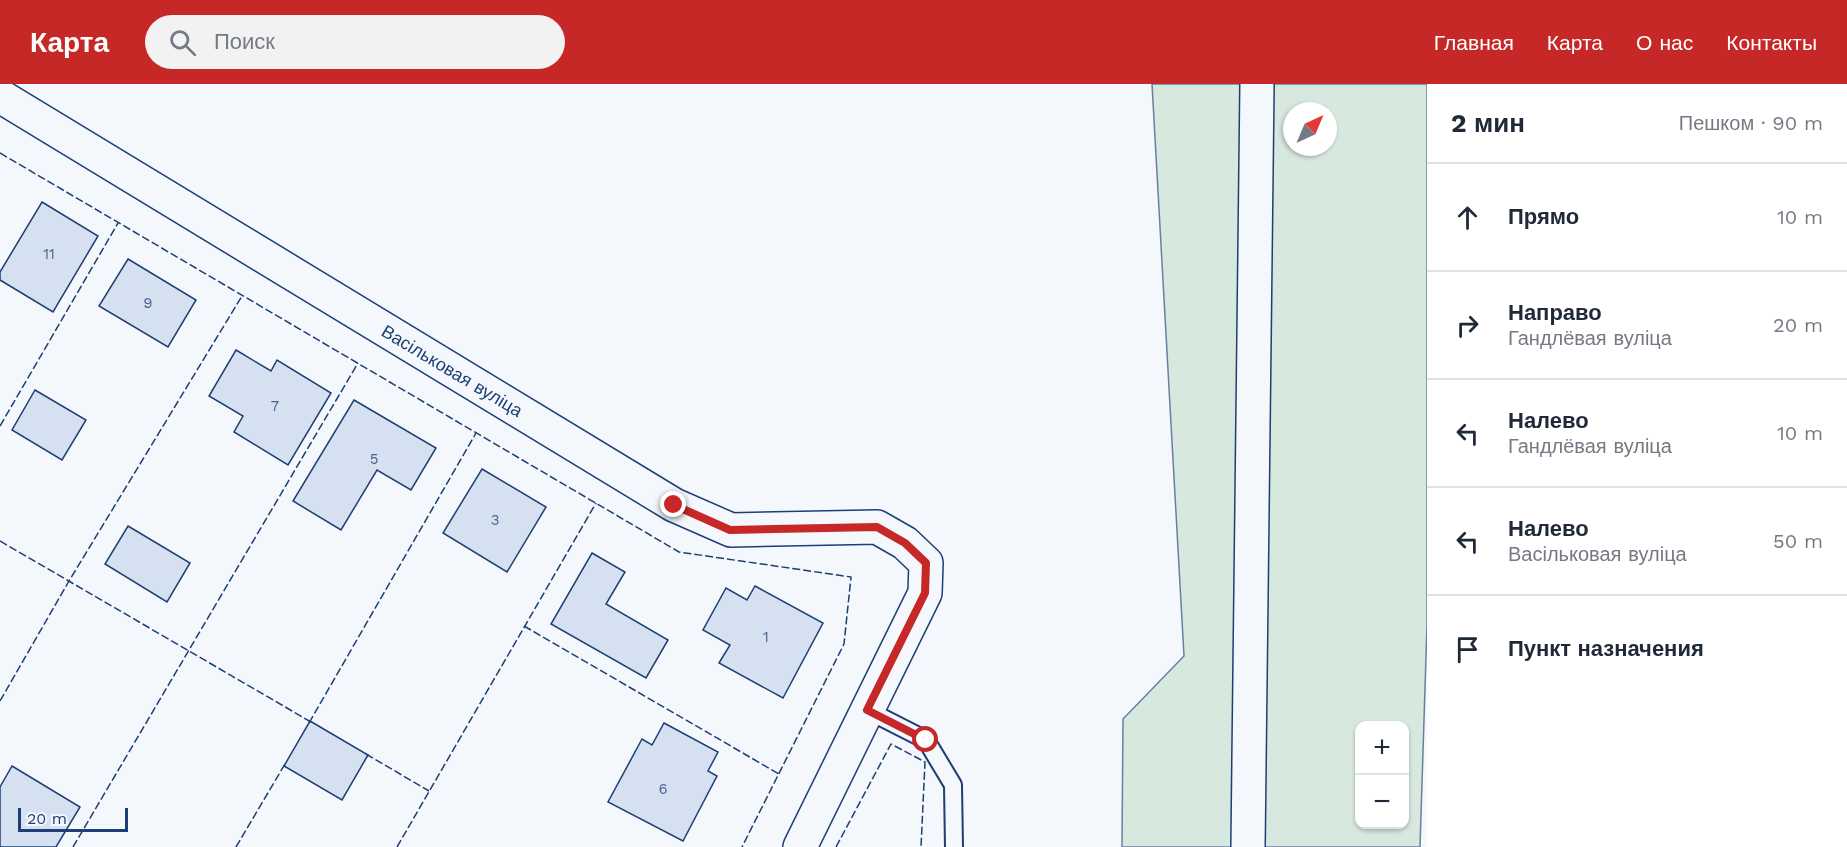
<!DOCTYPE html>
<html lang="ru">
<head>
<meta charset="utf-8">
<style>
  :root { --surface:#fff; --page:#f2f2f3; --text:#1f2937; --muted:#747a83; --line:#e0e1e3; --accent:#c62828 }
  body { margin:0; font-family:"Work Sans",sans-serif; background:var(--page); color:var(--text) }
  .controls { position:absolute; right:18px; bottom:18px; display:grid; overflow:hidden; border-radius:12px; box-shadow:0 2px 4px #0004 }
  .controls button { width:54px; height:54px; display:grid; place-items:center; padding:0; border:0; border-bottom:2px solid var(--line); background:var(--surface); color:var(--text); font:30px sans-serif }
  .compass { position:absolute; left:1283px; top:18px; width:54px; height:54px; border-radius:50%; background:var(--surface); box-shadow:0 2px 4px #0004; rotate:44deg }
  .scale { position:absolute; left:18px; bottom:15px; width:110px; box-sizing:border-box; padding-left:6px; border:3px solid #1d3f73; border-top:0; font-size:16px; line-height:21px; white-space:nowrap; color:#1d3f73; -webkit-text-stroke:4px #f4f7fb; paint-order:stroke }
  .stop { position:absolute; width:18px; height:18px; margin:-14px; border:4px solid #c62828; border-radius:50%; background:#fff }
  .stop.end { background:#c62828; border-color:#fff; box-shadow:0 2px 6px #0008 }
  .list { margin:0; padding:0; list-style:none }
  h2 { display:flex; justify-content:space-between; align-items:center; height:78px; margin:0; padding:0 24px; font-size:26px }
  h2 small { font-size:20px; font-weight:400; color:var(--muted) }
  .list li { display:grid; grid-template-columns:39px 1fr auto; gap:18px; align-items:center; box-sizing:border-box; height:108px; padding:0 24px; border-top:2px solid var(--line) }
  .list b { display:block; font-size:22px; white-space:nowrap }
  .list p { margin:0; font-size:20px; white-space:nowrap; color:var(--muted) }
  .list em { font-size:20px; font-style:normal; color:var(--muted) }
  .icon { flex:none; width:33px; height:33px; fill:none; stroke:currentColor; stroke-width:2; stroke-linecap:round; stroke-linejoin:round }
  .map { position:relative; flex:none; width:1427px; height:763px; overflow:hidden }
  header { display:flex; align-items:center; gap:36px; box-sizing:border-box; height:84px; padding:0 30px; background:var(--accent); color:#fff }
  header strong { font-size:28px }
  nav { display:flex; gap:33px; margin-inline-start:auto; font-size:21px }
  .search { width:420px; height:54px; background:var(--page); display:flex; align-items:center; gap:15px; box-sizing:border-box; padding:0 21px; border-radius:33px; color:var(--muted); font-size:22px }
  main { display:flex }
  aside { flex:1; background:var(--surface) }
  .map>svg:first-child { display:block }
  .green { fill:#d7e8df; stroke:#687fa3; stroke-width:1.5; fill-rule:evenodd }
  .building { fill:#d5e0f0; stroke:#1d3f73; stroke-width:1.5 }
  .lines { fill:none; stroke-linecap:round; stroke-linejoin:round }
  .lane-casing { stroke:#1d3f73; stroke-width:20 }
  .street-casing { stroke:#1d3f73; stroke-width:36 }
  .primary-casing { stroke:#1d3f73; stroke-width:36 }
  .lane { stroke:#f4f7fb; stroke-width:16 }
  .street { stroke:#f4f7fb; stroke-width:33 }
  .primary { stroke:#f4f7fb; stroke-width:33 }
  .fence { stroke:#1d3f73; stroke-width:1.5; stroke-dasharray:8 3; stroke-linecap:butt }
  .route { stroke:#c62828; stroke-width:8 }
  .labels { text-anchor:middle; stroke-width:4.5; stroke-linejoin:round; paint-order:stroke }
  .number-label { font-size:15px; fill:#4b6792 }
  .street-label { font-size:18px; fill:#1d3f73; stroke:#f4f7fb }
</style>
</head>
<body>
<header>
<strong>Карта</strong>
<div class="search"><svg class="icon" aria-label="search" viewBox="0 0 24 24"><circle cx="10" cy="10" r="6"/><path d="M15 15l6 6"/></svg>Поиск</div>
<nav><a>Главная</a><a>Карта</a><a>О нас</a><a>Контакты</a></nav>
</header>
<main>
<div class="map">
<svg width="1427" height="763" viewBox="0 0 1427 763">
  <rect width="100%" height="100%" fill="#f4f7fb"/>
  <!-- green -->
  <path class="green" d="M1152,0H1427V541L1420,763H1122L1123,635L1184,572ZM1292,27H1328V63H1292ZM1360,642H1404V740H1360Z"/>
  <!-- building -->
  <g class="building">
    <path d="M42,118L98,152L53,228L0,196V188Z"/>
    <path d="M128,175L196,216L168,263L99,222Z"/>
    <path d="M236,266L271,287L277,276L331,309L288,381L234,348L243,332L209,312Z"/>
    <path d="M35,306L86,336L62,376L12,346Z"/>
    <path d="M354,316L436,364L411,406L377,386L341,446L293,417Z"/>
    <path d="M482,385L546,423L507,488L443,449Z"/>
    <path d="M128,442L190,479L167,518L105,480Z"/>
    <path d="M592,469L625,488L606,520L668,556L646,594L551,540Z"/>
    <path d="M755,502L823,539L783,614L719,579L730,561L703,546L726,504L747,516Z"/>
    <path d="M310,637L368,671L342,716L284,682Z"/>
    <path d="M664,639L718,668L708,687L717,692L683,757L608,718L642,655L652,661Z"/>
    <path d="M12,682L80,723L56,763H0V703Z"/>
  </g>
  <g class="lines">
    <!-- lane casing -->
    <g class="lane-casing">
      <path id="lane" d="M867,626L926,656L953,701L954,763"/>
    </g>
    <!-- street casing -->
    <g class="street-casing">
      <path id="street" d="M0,12L674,421L731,446L877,443L905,459L926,479L925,509L800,763"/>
    </g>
    <!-- primary casing -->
    <g class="primary-casing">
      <path id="primary" d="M1248,763L1257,0"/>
    </g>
    <!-- lane -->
    <use href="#lane" class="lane"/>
    <!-- street -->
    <use href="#street" class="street"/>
    <!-- primary -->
    <use href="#primary" class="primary"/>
    <!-- fence -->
    <g class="fence">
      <path d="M0,69L679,468L851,493L844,560L742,763"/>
      <path d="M0,342L118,139"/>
      <path d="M0,457L311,638"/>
      <path d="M524,542L779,690"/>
      <path d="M0,617L69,497L242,212"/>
      <path d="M309,639L476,349"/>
      <path d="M366,670L429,707"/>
      <path d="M73,763L358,279"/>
      <path d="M236,763L285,680"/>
      <path d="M397,763L596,419"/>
      <path d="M836,763L891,660L925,678L921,763"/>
    </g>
  </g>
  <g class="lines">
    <!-- route -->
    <path class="route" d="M674,421L730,446L877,443L905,459L926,479L925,509L867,626L926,656"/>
  </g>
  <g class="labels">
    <!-- number labels -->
    <g class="number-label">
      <text x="49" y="175">11</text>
      <text x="148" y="224">9</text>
      <text x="275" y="327">7</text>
      <text x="374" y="380">5</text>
      <text x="495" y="441">3</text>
      <text x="766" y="558">1</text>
      <text x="663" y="710">6</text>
    </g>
    <!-- street labels -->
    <g class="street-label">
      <text transform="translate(452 287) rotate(31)" y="6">Васільковая вуліца</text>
    </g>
  </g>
</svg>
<div class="controls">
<button>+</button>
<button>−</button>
</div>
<svg class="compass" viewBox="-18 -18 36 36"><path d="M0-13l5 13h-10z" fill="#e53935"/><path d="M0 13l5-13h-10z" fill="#747a83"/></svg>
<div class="scale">20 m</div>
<div class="stop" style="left:926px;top:656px"></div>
<div class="stop end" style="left:674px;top:421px"></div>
</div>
<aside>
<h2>2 мин<small>Пешком · 90 m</small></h2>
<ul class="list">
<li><svg class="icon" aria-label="ahead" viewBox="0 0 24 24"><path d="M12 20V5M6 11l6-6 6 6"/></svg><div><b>Прямо</b></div><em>10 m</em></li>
<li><svg class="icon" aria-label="right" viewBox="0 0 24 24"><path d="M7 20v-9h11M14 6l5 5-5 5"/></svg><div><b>Направо</b><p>Гандлёвая вуліца</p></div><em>20 m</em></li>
<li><svg class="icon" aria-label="left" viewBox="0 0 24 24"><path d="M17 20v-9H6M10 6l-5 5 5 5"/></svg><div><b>Налево</b><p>Гандлёвая вуліца</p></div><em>10 m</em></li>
<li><svg class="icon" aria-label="left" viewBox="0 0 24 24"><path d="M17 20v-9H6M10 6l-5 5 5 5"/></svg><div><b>Налево</b><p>Васільковая вуліца</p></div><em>50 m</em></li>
<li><svg class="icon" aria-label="arrive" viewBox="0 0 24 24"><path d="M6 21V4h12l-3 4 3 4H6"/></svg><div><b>Пункт назначения</b></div></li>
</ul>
</aside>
</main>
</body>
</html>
